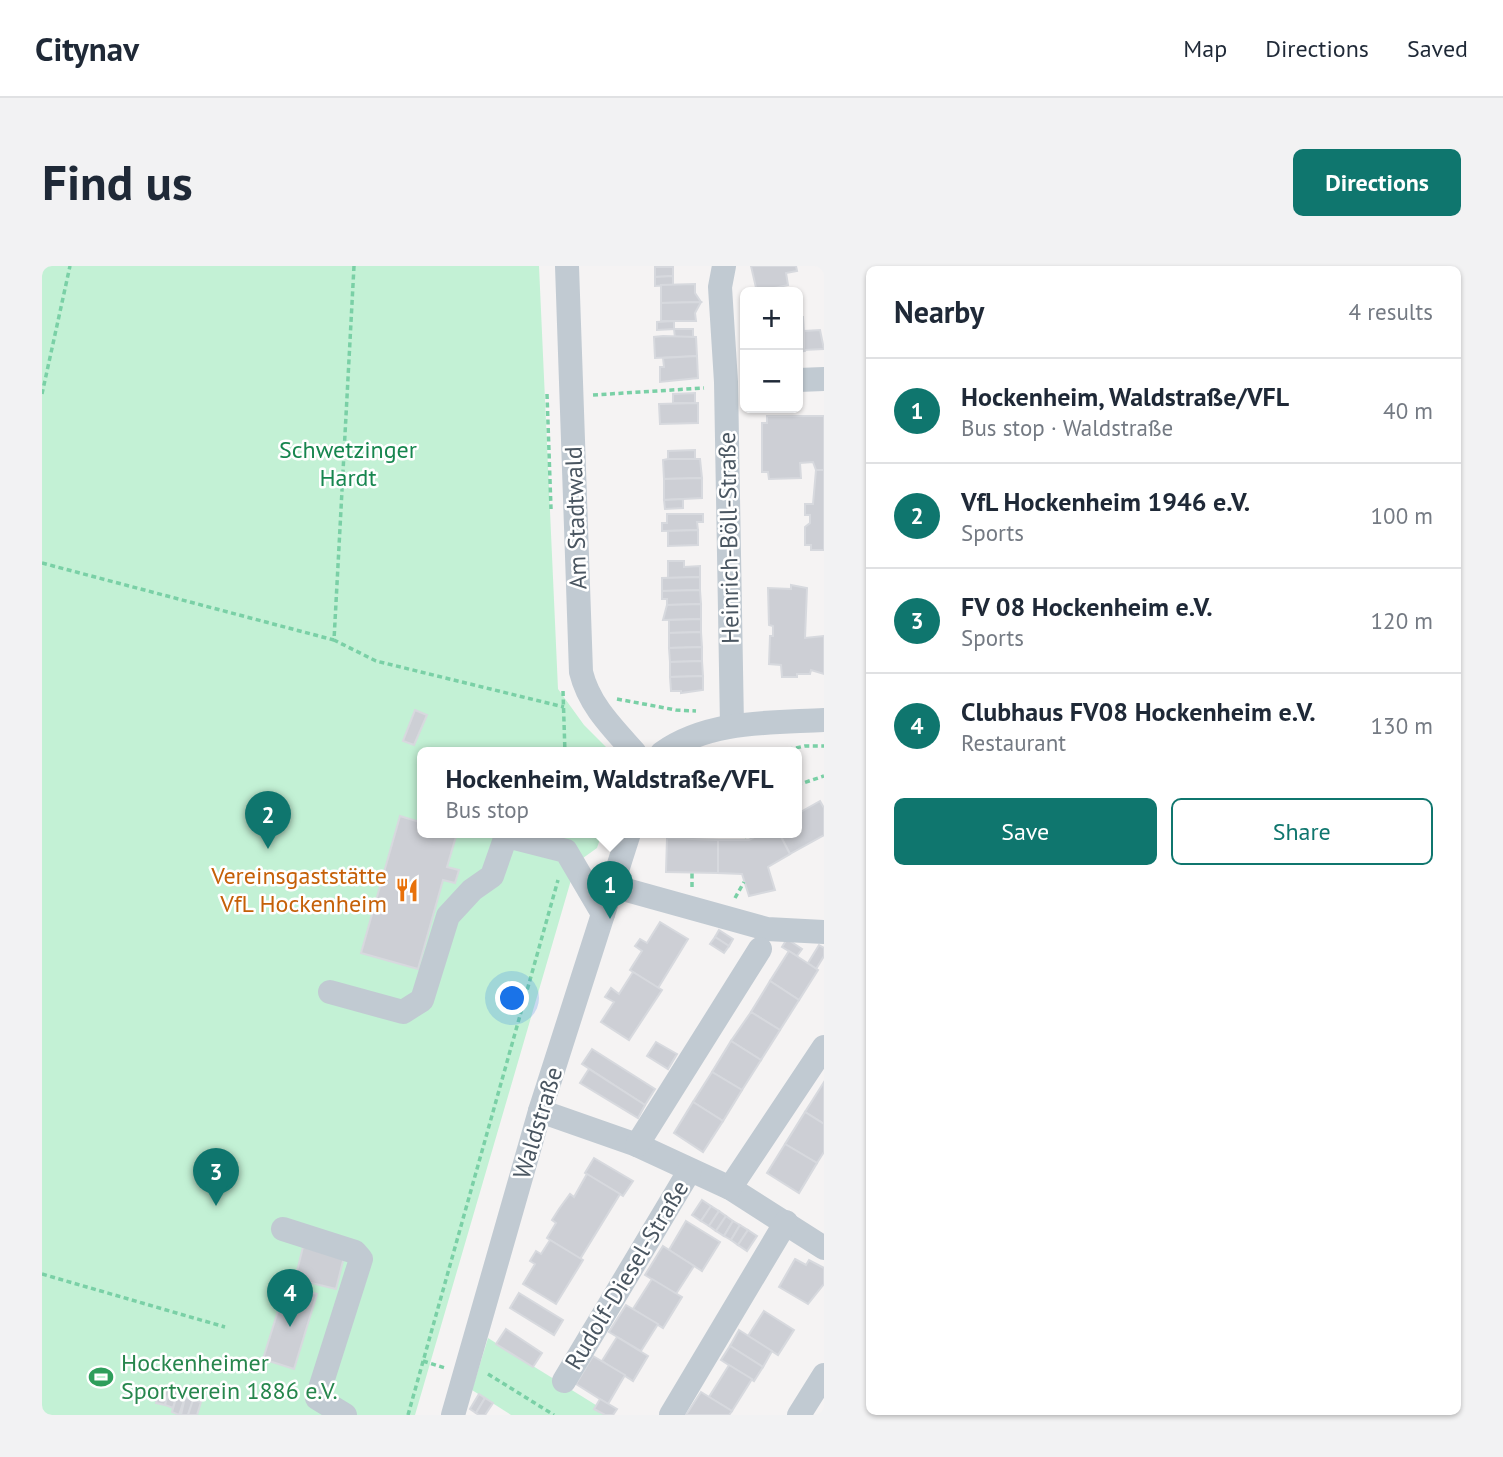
<!DOCTYPE html>
<html lang="en">
<head>
<meta charset="utf-8">
<style>
  :root { --surface:#fff; --page:#f2f2f3; --text:#1f2937; --muted:#747a83; --line:#e0e1e3; --accent:#0f766e }
  body { margin:0; font-family:"PT Sans",sans-serif; background:var(--page); color:var(--text) }
  .controls { position:absolute; right:21px; top:21px; display:grid; overflow:hidden; border-radius:10px; box-shadow:0 2px 5px #0004 }
  .controls button { width:63px; height:63px; display:grid; place-items:center; padding:0; border:0; border-bottom:2px solid var(--line); background:var(--surface); color:var(--text); font:35px sans-serif }
  .you { position:absolute; left:471px; top:733px; width:24px; height:24px; margin:-18px; border:5px solid #fff; border-radius:50%; background:#1a73e8; box-shadow:0 0 0 10px #1a73e833 }
  .badge { display:grid; place-items:center; width:46px; height:46px; border-radius:50%; background:var(--accent); color:#fff; font-size:23px; font-weight:700 }
  .pin { position:absolute; translate:-50% -58px; filter:drop-shadow(0 2px 4px #0008) }
  .pin::after { content:''; position:absolute; top:37px; width:24px; height:21px; background:inherit; clip-path:polygon(0 0,100% 0,50% 100%) }
  .popup { position:absolute; left:375px; top:481px; width:385px; height:91px; box-sizing:border-box; display:grid; place-content:center; border-radius:10px; background:var(--surface); filter:drop-shadow(0 2px 5px #0005); font-size:23px; white-space:nowrap; color:var(--muted) }
  .popup b { font-size:26px; color:var(--text) }
  .popup::after { content:''; position:absolute; left:50%; top:100%; margin-left:-14px; border:14px solid transparent; border-top-color:var(--surface) }
  .list { margin:0; padding:0; list-style:none }
  h2 { display:flex; justify-content:space-between; align-items:center; height:91px; margin:0; padding:0 28px; font-size:30px }
  h2 small { font-size:23px; font-weight:400; color:var(--muted) }
  .list li { display:grid; grid-template-columns:46px 1fr auto; gap:21px; align-items:center; box-sizing:border-box; height:105px; padding:0 28px; border-top:2px solid var(--line) }
  .list b { display:block; font-size:26px; white-space:nowrap }
  .list p { margin:0; font-size:23px; white-space:nowrap; color:var(--muted) }
  .list em { font-size:23px; font-style:normal; color:var(--muted) }
  .actions { display:flex; gap:14px; padding:21px 28px }
  .actions a { flex:1; padding:16px 0; border:2px solid var(--accent); border-radius:10px; text-align:center; font-size:24px; color:var(--accent) }
  .actions .main { background:var(--accent); color:#fff }
  .map { position:relative; flex:none; width:782px; height:1149px; overflow:hidden; border-radius:10px }
  header { display:flex; align-items:center; gap:42px; box-sizing:border-box; height:98px; padding:0 35px; background:var(--surface); border-bottom:2px solid var(--line) }
  header strong { font-size:33px }
  nav { display:flex; gap:38px; margin-inline-start:auto; font-size:24px }
  .intro { display:flex; align-items:center; justify-content:space-between; box-sizing:border-box; height:168px; padding:0 42px }
  h1 { margin:0; font-size:49px }
  .button { padding:18px 32px; border-radius:10px; background:var(--accent); color:#fff; font-size:24px; font-weight:700 }
  main { display:flex; gap:42px; padding:0 42px }
  aside { flex:1; background:var(--surface); border-radius:10px; box-shadow:0 2px 5px #0004 }
  .map>svg:first-child { display:block }
  .green { fill:#c3f1d5 }
  .building { fill:#cdcfd5; stroke:#d7d9de; stroke-width:2 }
  .lines { fill:none; stroke-linecap:round; stroke-linejoin:round }
  .path { stroke:#7ad0a6; stroke-width:3.5; stroke-dasharray:5 3.5; stroke-linecap:butt }
  .minor { stroke:#c1cad2; stroke-width:24 }
  .labels { text-anchor:middle; stroke-width:5; stroke-linejoin:round; paint-order:stroke }
  .park-label { font-size:24px; fill:#17864f; stroke:#fff }
  .street-label { font-size:24px; fill:#4a5661; stroke:#fff }
  .food-label { font-size:24px; fill:#c56008; stroke:#fff; text-anchor:end }
  .leisure-label { font-size:24px; fill:#27864d; stroke:#fff; text-anchor:start }
</style>
</head>
<body>
<header>
<strong>Citynav</strong>
<nav><a>Map</a><a>Directions</a><a>Saved</a></nav>
</header>
<div class="intro"><h1>Find us</h1><a class="button">Directions</a></div>
<main>
<div class="map">
<svg width="782" height="1149" viewBox="0 0 782 1149">
  <rect width="100%" height="100%" fill="#f5f3f3"/>
  <!-- green -->
  <g class="green">
    <path d="M0,0H497L516,423L542,459L570,487H381V567H560L555,582L534,597L373,1149H0Z"/>
    <path d="M446,1072L570,1149H469L430,1124Z"/>
  </g>
  <!-- building -->
  <g class="building">
    <path d="M709,0H754L755,5L744,7L746,19L715,26Z"/>
    <path d="M613,1H631V10L613,11Z"/>
    <path d="M631,10V19L613,20V11Z"/>
    <path d="M653,18V27L659,36L619,37V19Z"/>
    <path d="M659,36L653,47L654,55H619V37Z"/>
    <path d="M756,51H761L763,85L756,86Z"/>
    <path d="M632,55V63L615,64V56Z"/>
    <path d="M632,63H651V71L633,72Z"/>
    <path d="M778,64L782,83L762,84V65Z"/>
    <path d="M621,70L654,71L655,90L613,92L612,71Z"/>
    <path d="M655,90L656,112L618,116V101H622L621,92Z"/>
    <path d="M653,127V137H631V128Z"/>
    <path d="M656,137V157L618,158L617,138Z"/>
    <path d="M725,150H782V204H774L771,196L758,197L759,212L727,213L726,206H720V157H725Z"/>
    <path d="M653,184V193H626V185Z"/>
    <path d="M626,193H658L660,212L622,213L621,194Z"/>
    <path d="M774,204H782V284H769V279H763V261L768,257V249H763V238H771Z"/>
    <path d="M660,212V232L622,234V213Z"/>
    <path d="M641,233V242L623,243L622,234Z"/>
    <path d="M625,248H661V256H655L656,264L620,265V257H625Z"/>
    <path d="M656,264V279L626,280V265Z"/>
    <path d="M626,295H642V301L658,300V311L626,312Z"/>
    <path d="M658,311V324L620,325V312Z"/>
    <path d="M749,319L765,322L763,372L782,370V408L769,404L768,408H755V411H740L739,399L727,398L728,370H731V360L727,359L726,322L749,323Z"/>
    <path d="M658,324L659,338L625,339V333H620V325Z"/>
    <path d="M659,338V353L621,354L625,339Z"/>
    <path d="M659,353V366L627,367V354Z"/>
    <path d="M659,366L660,381L627,382V367Z"/>
    <path d="M660,381V395L628,396L627,382Z"/>
    <path d="M660,395L661,410L628,411V396Z"/>
    <path d="M661,410V424L639,427V425H629L628,411Z"/>
    <path d="M373,444L385,449L372,479L361,475Z"/>
    <path d="M778,535L782,542V569L748,588L737,567H755V548Z"/>
    <path d="M358,550L381,557V567H415L405,601L417,604L413,617L401,614L376,703L319,687Z"/>
    <path d="M720,567H737L748,588L726,601L733,624L707,630L700,608L676,607V574H707Z"/>
    <path d="M625,572L676,574V607L624,606Z"/>
    <path d="M618,656L646,673L616,722L588,704L600,685L593,680L598,673L605,677Z"/>
    <path d="M677,664L691,673L687,680L673,671Z"/>
    <path d="M673,671L687,680L682,687L668,678Z"/>
    <path d="M745,673L760,683L755,690L740,681Z"/>
    <path d="M777,679L782,682V690L774,703L766,697Z"/>
    <path d="M747,685L776,704L757,734L728,715Z"/>
    <path d="M591,706L620,724L587,774L559,756L572,736L563,731L569,722L577,728Z"/>
    <path d="M728,715L757,734L738,764L709,746Z"/>
    <path d="M709,746L738,764L719,794L689,775Z"/>
    <path d="M689,775L719,794L700,824L670,806Z"/>
    <path d="M614,776L635,788L626,803L605,790Z"/>
    <path d="M550,783L613,823L603,839L540,798Z"/>
    <path d="M547,803L603,839L596,852L538,817Z"/>
    <path d="M670,806L700,824L681,855L651,836Z"/>
    <path d="M782,816V858L763,846Z"/>
    <path d="M651,836L681,855L661,886L632,867Z"/>
    <path d="M763,846L782,858V886L775,897L743,878Z"/>
    <path d="M743,878L775,897L757,927L725,907Z"/>
    <path d="M552,892L591,915L581,930L543,907Z"/>
    <path d="M545,908L578,928L538,993L505,972L514,957L510,954L517,943L528,928L532,931Z"/>
    <path d="M660,934L669,940L659,955L650,949Z"/>
    <path d="M669,940L677,945L667,960L659,955Z"/>
    <path d="M677,945L684,950L674,965L667,960Z"/>
    <path d="M684,950L691,955L682,970L674,965Z"/>
    <path d="M644,955L678,976L660,1005L627,984Z"/>
    <path d="M691,955L698,959L689,974L682,970Z"/>
    <path d="M698,959L706,964L696,979L689,974Z"/>
    <path d="M706,964L715,970L705,985L696,979Z"/>
    <path d="M508,974L541,994L514,1038L481,1018L493,998L488,995L494,985L499,988Z"/>
    <path d="M621,980L652,1000L634,1028L603,1009Z"/>
    <path d="M261,981L302,991L294,1023L253,1013Z"/>
    <path d="M753,993L764,999L767,994L782,1002V1018L766,1038L737,1021Z"/>
    <path d="M610,1013L640,1031L621,1062L591,1043Z"/>
    <path d="M244,1019L275,1028L252,1103L221,1093Z"/>
    <path d="M477,1027L521,1054L512,1069L468,1042Z"/>
    <path d="M584,1039L616,1058L599,1085L567,1066Z"/>
    <path d="M722,1045L752,1064L736,1089L706,1070Z"/>
    <path d="M464,1063L500,1087L491,1101L454,1078Z"/>
    <path d="M697,1064L730,1085L721,1101L688,1080Z"/>
    <path d="M575,1071L606,1090L591,1115L560,1095Z"/>
    <path d="M688,1080L721,1101L712,1115L679,1094Z"/>
    <path d="M551,1090L583,1109L566,1138L534,1118Z"/>
    <path d="M687,1099L710,1113L690,1145L667,1131Z"/>
    <path d="M119,1120L128,1122L123,1139L114,1137Z"/>
    <path d="M128,1122L136,1125L131,1142L123,1139Z"/>
    <path d="M659,1126L690,1145L687,1149H644Z"/>
    <path d="M437,1128L443,1132L434,1147L428,1143Z"/>
    <path d="M135,1129L143,1131L137,1149L130,1146Z"/>
    <path d="M143,1131L151,1134L146,1149H139Z"/>
    <path d="M443,1132L451,1137L443,1149H437L434,1147Z"/>
    <path d="M558,1133L575,1143L571,1149H563L552,1143Z"/>
    <path d="M151,1134L159,1136L155,1149H146Z"/>
  </g>
  <g class="lines">
    <!-- path -->
    <g class="path">
      <path d="M312,0L292,374L334,395L522,441"/>
      <path d="M0,128L28,0"/>
      <path d="M505,128L509,243"/>
      <path d="M551,129L662,122"/>
      <path d="M0,297L292,374"/>
      <path d="M521,425L523,487"/>
      <path d="M575,433L634,444L654,445"/>
      <path d="M693,484L717,487"/>
      <path d="M729,487L763,480H782"/>
      <path d="M755,519L782,510"/>
      <path d="M704,567L705,574"/>
      <path d="M650,621V607"/>
      <path d="M693,632L702,616"/>
      <path d="M0,1008L183,1061"/>
      <path d="M381,1095L403,1102"/>
      <path d="M446,1108L512,1149"/>
      <path d="M366,1149L516,614"/>
    </g>
    <!-- minor -->
    <g class="minor">
      <path d="M525,0L539,406C547,439 570,461 593,487"/>
      <path d="M682,0L678,21L684,116L690,460"/>
      <path d="M756,114L782,113"/>
      <path d="M620,487C667,454 727,457 782,454"/>
      <path d="M570,620L725,663L782,666"/>
      <path d="M288,726L361,746L380,734L406,650L430,624L450,610L464,570L524,585L561,648"/>
      <path d="M498,845L595,879L688,922L782,982"/>
      <path d="M595,879L718,683"/>
      <path d="M688,922L782,781"/>
      <path d="M241,963L313,986L319,993L275,1132L303,1149"/>
      <path d="M522,1115L648,904"/>
      <path d="M411,1149L498,845L587,567"/>
      <path d="M629,1149L744,956"/>
      <path d="M757,1149L782,1109"/>
    </g>
  </g>
  <!-- icons -->
  <defs>
    <g id="restaurant-bare" transform="scale(1.89)"><path d="M-5-6h1v4h1v-4h1v4h1v-4h1v5L-1.5 .5V6h-2V.5L-5-1ZM5-6V6H3V1.5H1.5Q1.5-4 5-6Z" fill="#e8710a" stroke="#fff" stroke-width="2.5" paint-order="stroke"/></g>
    <g id="stadium-bare" transform="scale(1.89)"><path d="M0-5a6.5 5 0 1 0 0 10a6.5 5 0 1 0 0-10ZM-3.5-1.8h7v3.6h-7Z" fill="#2e9e5b" stroke="#fff" stroke-width="2.5" paint-order="stroke"/></g>
  </defs>
  <g fill-rule="evenodd">
    <use href="#restaurant-bare" x="365" y="624"/>
    <use href="#stadium-bare" x="59" y="1111"/>
  </g>
  <g class="labels">
    <!-- park labels -->
    <g class="park-label">
      <text x="306" y="192">Schwetzinger<tspan x="306" dy="28">Hardt</tspan></text>
    </g>
    <!-- street labels -->
    <g class="street-label">
      <text transform="translate(534 252) rotate(-92)" y="8">Am Stadtwald</text>
      <text transform="translate(687 272) rotate(-91)" y="8">Heinrich-Böll-Straße</text>
      <text transform="translate(496 857) rotate(-73)" y="8">Waldstraße</text>
      <text transform="translate(585 1009) rotate(-59)" y="8">Rudolf-Diesel-Straße</text>
    </g>
    <!-- food labels -->
    <g class="food-label">
      <text x="345" y="618">Vereinsgaststätte<tspan x="345" dy="28">VfL Hockenheim</tspan></text>
    </g>
    <!-- leisure labels -->
    <g class="leisure-label">
      <text x="79" y="1105">Hockenheimer<tspan x="79" dy="28">Sportverein 1886 e.V.</tspan></text>
    </g>
  </g>
</svg>
<div class="controls">
<button>+</button>
<button>−</button>
</div>
<div class="you"></div>
<div class="pin badge" style="left:568px;top:653px">1</div>
<div class="popup"><b>Hockenheim, Waldstraße/VFL</b>Bus stop</div>
<div class="pin badge" style="left:226px;top:583px">2</div>
<div class="pin badge" style="left:174px;top:940px">3</div>
<div class="pin badge" style="left:248px;top:1061px">4</div>
</div>
<aside>
<h2>Nearby<small>4 results</small></h2>
<ul class="list">
<li><span class="badge">1</span><div><b>Hockenheim, Waldstraße/VFL</b><p>Bus stop · Waldstraße</p></div><em>40 m</em></li>
<li><span class="badge">2</span><div><b>VfL Hockenheim 1946 e.V.</b><p>Sports</p></div><em>100 m</em></li>
<li><span class="badge">3</span><div><b>FV 08 Hockenheim e.V.</b><p>Sports</p></div><em>120 m</em></li>
<li><span class="badge">4</span><div><b>Clubhaus FV08 Hockenheim e.V.</b><p>Restaurant</p></div><em>130 m</em></li>
</ul>
<div class="actions"><a class="main">Save</a><a>Share</a></div>
</aside>
</main>
</body>
</html>
